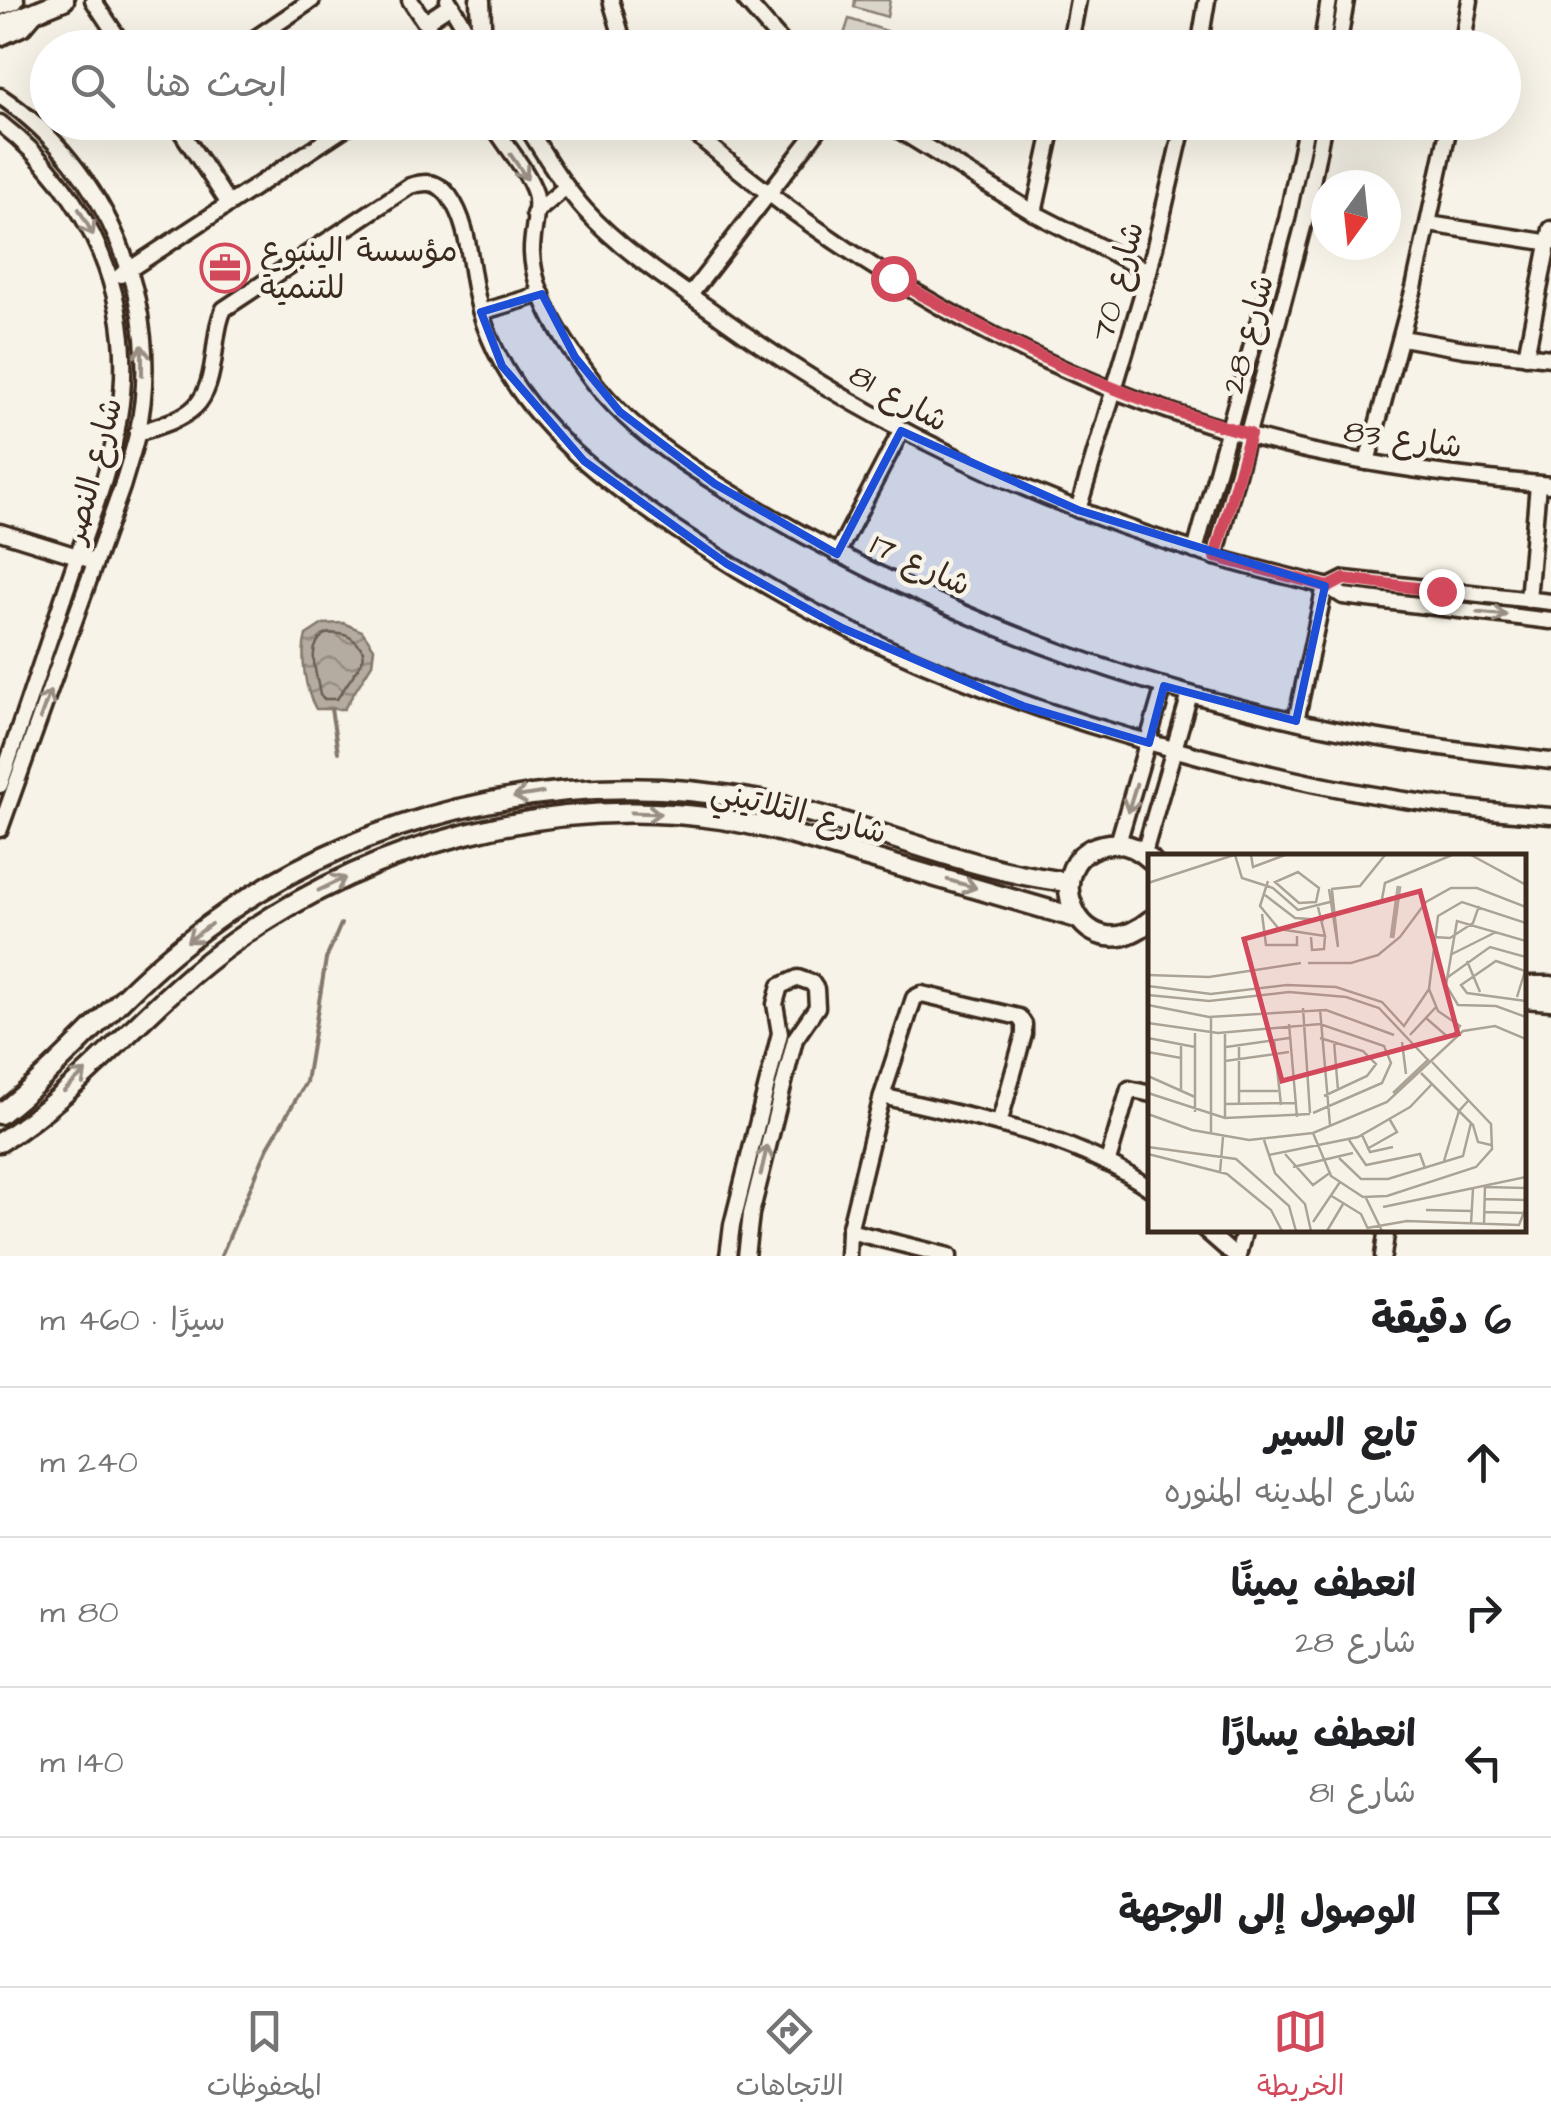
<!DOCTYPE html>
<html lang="ar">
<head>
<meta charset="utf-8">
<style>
  :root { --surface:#fff; --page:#f6f6f6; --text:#202124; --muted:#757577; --line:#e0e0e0; --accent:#d1495b }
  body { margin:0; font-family:"Architects Daughter","Playpen Sans Arabic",sans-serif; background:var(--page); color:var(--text); direction:rtl }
  .compass { position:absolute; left:1311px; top:170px; width:90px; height:90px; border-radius:50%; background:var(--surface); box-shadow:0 10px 40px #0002; rotate:195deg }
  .stop { position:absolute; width:30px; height:30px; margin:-22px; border:8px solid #d1495b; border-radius:50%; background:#fff }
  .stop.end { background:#d1495b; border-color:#fff; box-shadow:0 2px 10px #0008 }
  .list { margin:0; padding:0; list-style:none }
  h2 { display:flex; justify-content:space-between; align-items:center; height:130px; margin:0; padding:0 40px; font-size:42px }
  h2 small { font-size:32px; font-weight:400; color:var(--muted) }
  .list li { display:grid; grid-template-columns:65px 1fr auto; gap:30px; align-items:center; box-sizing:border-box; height:150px; padding:0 40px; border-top:2px solid var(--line) }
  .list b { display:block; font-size:38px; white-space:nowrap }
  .list p { margin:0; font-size:32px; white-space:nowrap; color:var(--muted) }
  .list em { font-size:32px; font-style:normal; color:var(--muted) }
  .icon { flex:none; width:55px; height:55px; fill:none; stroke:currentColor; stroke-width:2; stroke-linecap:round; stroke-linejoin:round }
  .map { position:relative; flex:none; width:1551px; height:1256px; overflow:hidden; direction:ltr }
  .search { position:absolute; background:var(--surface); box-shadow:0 10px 40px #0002; left:30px; right:30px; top:30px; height:110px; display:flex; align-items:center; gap:25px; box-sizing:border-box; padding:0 35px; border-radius:55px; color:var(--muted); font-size:38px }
  .sheet { height:730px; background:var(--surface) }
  nav { display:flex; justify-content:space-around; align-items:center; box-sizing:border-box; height:140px; border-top:2px solid var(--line); background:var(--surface); font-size:28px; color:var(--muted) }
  nav a { display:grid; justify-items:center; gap:5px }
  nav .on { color:var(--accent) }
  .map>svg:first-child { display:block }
  .garden { fill:#dbd6cb; stroke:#8b8074; stroke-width:2.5 }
  .water { fill:url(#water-waves); stroke:#84786c; stroke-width:2.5 }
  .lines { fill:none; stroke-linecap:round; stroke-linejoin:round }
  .shore { stroke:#6b5e52; stroke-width:2.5 }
  .stream { stroke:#84786c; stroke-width:4 }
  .minor-casing { stroke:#3b2a1e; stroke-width:21 }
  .major-casing { stroke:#3b2a1e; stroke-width:25 }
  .minor { stroke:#f7f3e8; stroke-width:14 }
  .major { stroke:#f7f3e8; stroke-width:18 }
  .oneway { stroke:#998e83 }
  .route { stroke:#d1495b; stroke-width:12 }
  .marked { fill:#1d4ed8; fill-opacity:0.2; stroke:#1d4ed8; stroke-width:8; stroke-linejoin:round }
  .labels { text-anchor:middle; stroke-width:9; stroke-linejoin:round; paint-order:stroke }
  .poi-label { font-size:32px; fill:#3b2a1e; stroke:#f7f3e8; text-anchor:start }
  .street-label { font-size:32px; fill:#3b2a1e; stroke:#f7f3e8 }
  .inset-river { fill:none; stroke:#b4aca0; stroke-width:5 }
  .inset-road { fill:none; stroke:#aca397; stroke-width:2.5 }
  .view { fill:#d1495b; fill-opacity:0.15; stroke:#d1495b; stroke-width:5 }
  .inset-edge { fill:none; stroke:#3b2a1e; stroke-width:5 }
</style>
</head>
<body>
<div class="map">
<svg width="1551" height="1256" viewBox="0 0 1551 1256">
  <defs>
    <pattern id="water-waves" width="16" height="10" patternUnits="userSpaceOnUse" patternTransform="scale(2.5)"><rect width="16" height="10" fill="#b4aca0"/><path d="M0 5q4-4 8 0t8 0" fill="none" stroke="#948c82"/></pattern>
  </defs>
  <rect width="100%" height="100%" fill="#f7f3e8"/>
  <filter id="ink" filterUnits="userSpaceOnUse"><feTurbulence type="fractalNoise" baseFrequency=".01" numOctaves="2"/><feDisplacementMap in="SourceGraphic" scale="20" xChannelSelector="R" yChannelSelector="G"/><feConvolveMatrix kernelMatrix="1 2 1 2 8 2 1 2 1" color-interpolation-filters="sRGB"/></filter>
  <g filter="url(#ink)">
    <!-- garden -->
    <g class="garden">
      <path d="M855,0H890L887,17L854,7Z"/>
      <path d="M849,19L887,31L881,47H861L842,41Z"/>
    </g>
    <!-- water -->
    <path class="water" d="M343,623L362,631L374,648L372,664L344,709H316C305,691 300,656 306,635L323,624Z"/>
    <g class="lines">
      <!-- shore -->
      <path class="shore" d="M325,634C343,632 354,636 363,651L362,662L337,699H324L320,695C317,673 305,648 325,634Z"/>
      <!-- stream -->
      <g class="stream">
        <path d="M331,709L338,752"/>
        <path d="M221,1256L268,1147L306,1082L326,959L341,924"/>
      </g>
      <!-- minor casing -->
      <g class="minor-casing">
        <g id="minor">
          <path d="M93,0L125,48"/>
          <path d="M410,0L442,48"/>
          <path d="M448,0L477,48"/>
          <path d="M611,0L625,48"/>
          <path d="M745,0L787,48"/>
          <path d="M425,22L451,5"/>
          <path d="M0,38L24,27L36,13"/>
          <path d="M241,48L312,0"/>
          <path d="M1069,48L1078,0"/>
          <path d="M1199,48L1207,0"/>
          <path d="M1321,48L1329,0"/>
          <path d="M1338,48L1346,0"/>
          <path d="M1462,48L1470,0"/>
          <path d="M0,96C108,169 166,307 137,435C133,452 127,470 122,487L0,829"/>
          <path d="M175,122L229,204"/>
          <path d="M491,122C504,144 527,169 535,193C540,210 531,234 532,253C534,298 566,345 593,381C639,441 708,479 772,517C954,622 1150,694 1357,734C1421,746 1486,753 1551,761"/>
          <path d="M524,122C543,152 561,183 585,210C623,252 676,285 722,318C873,427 1040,504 1219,558C1255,569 1292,577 1329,587L1343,596L1551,621"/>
          <path d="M682,122C858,278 1079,400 1310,451C1388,468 1471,478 1551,485"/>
          <path d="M886,122L1034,213L1149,272"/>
          <path d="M0,123C91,194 138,302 119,417C111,469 90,520 73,569C49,641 24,713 0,785"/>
          <path d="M1034,213L1054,122"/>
          <path d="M534,214L566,187"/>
          <path d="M1429,224L1551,243"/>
          <path d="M121,275L354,122"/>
          <path d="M690,295L824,122"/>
          <path d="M481,312L542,294"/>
          <path d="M1402,338L1464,349L1551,358"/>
          <path d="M1526,356L1551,229"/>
          <path d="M137,433C195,415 208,409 215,348C217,334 218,321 224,309L410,186C427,181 438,181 449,196C470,225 469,264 477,297C494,378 557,444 623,492C794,618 969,694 1173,749C1303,785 1416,807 1551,816"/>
          <path d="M1367,462L1414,288L1450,122"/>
          <path d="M1078,510L1149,272L1184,122"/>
          <path d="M0,532L87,559"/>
          <path d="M1195,551L1287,219L1307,122"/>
          <path d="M837,554L901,431"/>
          <path d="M1215,557L1304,223L1324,122"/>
          <path d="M1329,587L1345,579L1551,602"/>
          <path d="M1528,600L1538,484"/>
          <path d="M1296,721L1325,586"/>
          <path d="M1118,843L1164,686"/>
          <path d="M1144,853L1190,694"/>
          <path d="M882,1096L914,998L922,994L1019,1017L1024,1024V1034L999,1124"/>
          <path d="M1108,1161L1129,1089L1151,1094"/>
          <path d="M1203,1228L1235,1256"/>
          <path d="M849,1231L949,1256"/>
          <path d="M728,1256L732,1225L780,1033L775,1004L780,986L798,978L812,983L816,989L817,1007L795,1039L751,1214L746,1256"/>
          <path d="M848,1256L849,1231L882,1096C975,1118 1071,1134 1151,1189"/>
          <path d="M1238,1256L1245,1228"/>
          <path d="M1383,1256L1387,1228"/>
        </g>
      </g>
      <!-- major casing -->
      <g class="major-casing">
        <g id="major">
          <path d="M480,0L482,48"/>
          <path d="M0,5L14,0"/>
          <path d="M0,26L64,0"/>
          <path d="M1151,860C1139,848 1126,842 1109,844C1032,853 1077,981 1151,920"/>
          <path d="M1524,986H1551"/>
          <path d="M1524,998L1551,1000"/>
          <path d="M0,1114C66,1063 118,996 184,944C345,815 558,762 761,801C864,821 963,870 1068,882"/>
          <path d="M0,1142C86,1088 150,1000 235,941C374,843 552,794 721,819C773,827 824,844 874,859C942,879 1010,898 1077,918"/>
        </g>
      </g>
      <!-- minor -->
      <use href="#minor" class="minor"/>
      <!-- major -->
      <use href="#major" class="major"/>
    </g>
    <!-- one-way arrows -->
    <defs><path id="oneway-shaft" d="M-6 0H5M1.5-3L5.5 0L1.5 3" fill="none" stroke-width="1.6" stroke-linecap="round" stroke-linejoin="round" transform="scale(2.5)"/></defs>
    <g class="oneway">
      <use href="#oneway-shaft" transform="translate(519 167) rotate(56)"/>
      <use href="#oneway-shaft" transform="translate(86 222) rotate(61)"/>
      <use href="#oneway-shaft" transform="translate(142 360) rotate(-90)"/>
      <use href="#oneway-shaft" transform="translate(1492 614) rotate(6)"/>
      <use href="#oneway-shaft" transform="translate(45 705) rotate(-70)"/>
      <use href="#oneway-shaft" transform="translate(528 795) rotate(171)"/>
      <use href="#oneway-shaft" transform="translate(1132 798) rotate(107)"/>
      <use href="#oneway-shaft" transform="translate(646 813) rotate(2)"/>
      <use href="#oneway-shaft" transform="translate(332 884) rotate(-26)"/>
      <use href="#oneway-shaft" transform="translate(962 884) rotate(16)"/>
      <use href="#oneway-shaft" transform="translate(199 933) rotate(143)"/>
      <use href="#oneway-shaft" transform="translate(75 1081) rotate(-43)"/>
      <use href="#oneway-shaft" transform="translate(764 1160) rotate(-77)"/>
    </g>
  </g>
  <g class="lines" filter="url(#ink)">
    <!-- route -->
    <path class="route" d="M893,278C1004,344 1124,400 1250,434L1215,557L1329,587L1344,579L1441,591"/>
  </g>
  <!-- marked area -->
  <path class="marked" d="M542,294L575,357L620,412L715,484L837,554L901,431L1078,510L1325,586L1296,721L1164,686L1149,743L1023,706L842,628L727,564L584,461L502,366L481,312Z"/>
  <!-- icons -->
  <defs>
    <g id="office-ring" transform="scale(2.5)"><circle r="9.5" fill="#f7f3e8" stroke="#d1495b" stroke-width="1.5"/><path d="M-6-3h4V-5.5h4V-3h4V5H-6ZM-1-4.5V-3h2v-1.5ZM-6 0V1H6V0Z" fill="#d1495b"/></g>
  </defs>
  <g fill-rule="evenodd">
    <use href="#office-ring" x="225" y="268"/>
  </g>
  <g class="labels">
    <!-- poi labels -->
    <g class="poi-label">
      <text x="260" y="261">مؤسسة الينبوع<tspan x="260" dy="37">للتنمية</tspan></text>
    </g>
    <!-- street labels -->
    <g class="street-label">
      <text transform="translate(1117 281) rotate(-75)" y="11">شارع 70</text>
      <text transform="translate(1247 334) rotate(-75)" y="11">شارع 28</text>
      <text transform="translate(899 397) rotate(29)" y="11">شارع 81</text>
      <text transform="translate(1403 438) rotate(8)" y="11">شارع 83</text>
      <text transform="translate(92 470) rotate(-75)" y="11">شارع النصر</text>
      <text transform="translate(921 564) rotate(25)" y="11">شارع 17</text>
      <text transform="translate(799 811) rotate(14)" y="11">شارع التلاتيني</text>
    </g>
  </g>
  <!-- overview -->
  <g transform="translate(1148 854)">
    <rect width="378" height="378" fill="#f7f3e8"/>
    <path class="inset-river" d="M244,84L251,32"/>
    <path class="inset-road" d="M87,1L94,24L125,34L150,56L182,48M103,1L105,13L137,1M323,1L378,31M150,18L171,34L168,48L151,49L127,28ZM120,27L112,52L131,75L177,82L170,53M0,29L86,1M181,35L190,93L184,36M183,35L212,32L237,1M117,41L147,64L176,66M234,45L237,29L304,1M114,60L118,91H149V82M163,83L164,96L176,95L177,82M285,83L302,84L325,69L331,52M378,87L309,67L298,131L310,151L348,152L378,163M302,101L348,78M319,107L332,138M160,109H203L230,101L252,83L278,48L303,34H329L378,53M0,121L61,123L153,109M300,123L342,93L378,103M0,132L63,140L139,131L188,133L234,148L256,172L281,135M0,141L61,147L141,138L198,143L231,154L280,206M369,143L377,117L348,107L313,131L319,139L378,147M0,151L61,163L178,156L246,181M155,154L162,259M172,155L182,271M278,164L301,184M0,169L70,179L172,170L236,192L243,209L234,229L165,259M141,170L149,263M306,180L312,172L290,157L281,135L290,62L314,48L378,69M262,181L288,153M0,184L47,193M172,184L215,197L228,210L219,222L176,242M126,186L133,251M186,188L190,236M254,188L258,220M91,191V251M33,192V238M78,193L141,184M0,198L33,204M77,207L141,198M273,219L325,271L330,288L343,291M0,222L47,243M91,237H130M0,239L77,264L162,260M245,239L281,205M77,250L147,249M47,258V179M0,260L44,276L101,286L165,279L239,248L315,177L347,172L378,185M77,264V179M63,278V163M165,279L183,322L215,343L239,342L328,313L344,295L343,270L284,208M214,281L222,298L245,293M116,286L127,319L157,350L163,377M201,286L218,311L272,300L277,314M0,293L88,305L141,352L148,377M219,295L249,278L242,266M0,300L79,320L123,356L134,377M137,300L165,331L183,318M121,301L210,283L262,253L284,230M191,304L213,325H240L315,302L323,269M296,307L311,257L320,247M145,313L205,299M72,318L75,283M336,333L378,334M182,341L213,360L220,375M218,344L234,377M336,345L378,346M235,353L378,323M278,356L324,357M336,358L376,359M165,368L192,328M323,370L325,335M336,370L337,331M219,374L259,367L371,371L378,353M179,377L195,350"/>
    <path class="view" d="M272,37L310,180L134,227L96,85Z"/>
    <rect width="378" height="378" class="inset-edge"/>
  </g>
</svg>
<svg class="compass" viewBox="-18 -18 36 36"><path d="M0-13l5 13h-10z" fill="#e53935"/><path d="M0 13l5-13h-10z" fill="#757577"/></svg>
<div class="stop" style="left:893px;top:278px"></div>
<div class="stop end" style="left:1441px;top:591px"></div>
<div class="search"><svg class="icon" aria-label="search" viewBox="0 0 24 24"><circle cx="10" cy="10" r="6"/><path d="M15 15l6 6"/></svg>ابحث هنا</div>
</div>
<section class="sheet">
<h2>6 دقيقة<small>سيرًا · 460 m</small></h2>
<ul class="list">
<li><svg class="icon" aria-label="ahead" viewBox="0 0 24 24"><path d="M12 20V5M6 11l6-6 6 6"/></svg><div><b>تابع السير</b><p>شارع المدينه المنوره</p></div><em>240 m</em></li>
<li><svg class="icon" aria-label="right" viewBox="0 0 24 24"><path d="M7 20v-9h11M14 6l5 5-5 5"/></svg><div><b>انعطف يمينًا</b><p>شارع 28</p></div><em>80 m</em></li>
<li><svg class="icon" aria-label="left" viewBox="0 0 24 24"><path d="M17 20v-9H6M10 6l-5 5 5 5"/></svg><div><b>انعطف يسارًا</b><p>شارع 81</p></div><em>140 m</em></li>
<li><svg class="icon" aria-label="arrive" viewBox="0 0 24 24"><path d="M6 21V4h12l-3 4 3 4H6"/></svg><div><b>الوصول إلى الوجهة</b></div></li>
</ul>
</section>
<nav>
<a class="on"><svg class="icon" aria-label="map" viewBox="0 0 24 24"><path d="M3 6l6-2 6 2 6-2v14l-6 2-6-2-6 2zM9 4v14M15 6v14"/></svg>الخريطة</a>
<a><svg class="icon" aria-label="directions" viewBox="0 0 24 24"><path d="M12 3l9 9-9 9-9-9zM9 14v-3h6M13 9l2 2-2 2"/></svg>الاتجاهات</a>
<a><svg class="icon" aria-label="saved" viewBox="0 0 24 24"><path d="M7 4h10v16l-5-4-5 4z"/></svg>المحفوظات</a>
</nav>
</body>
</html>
